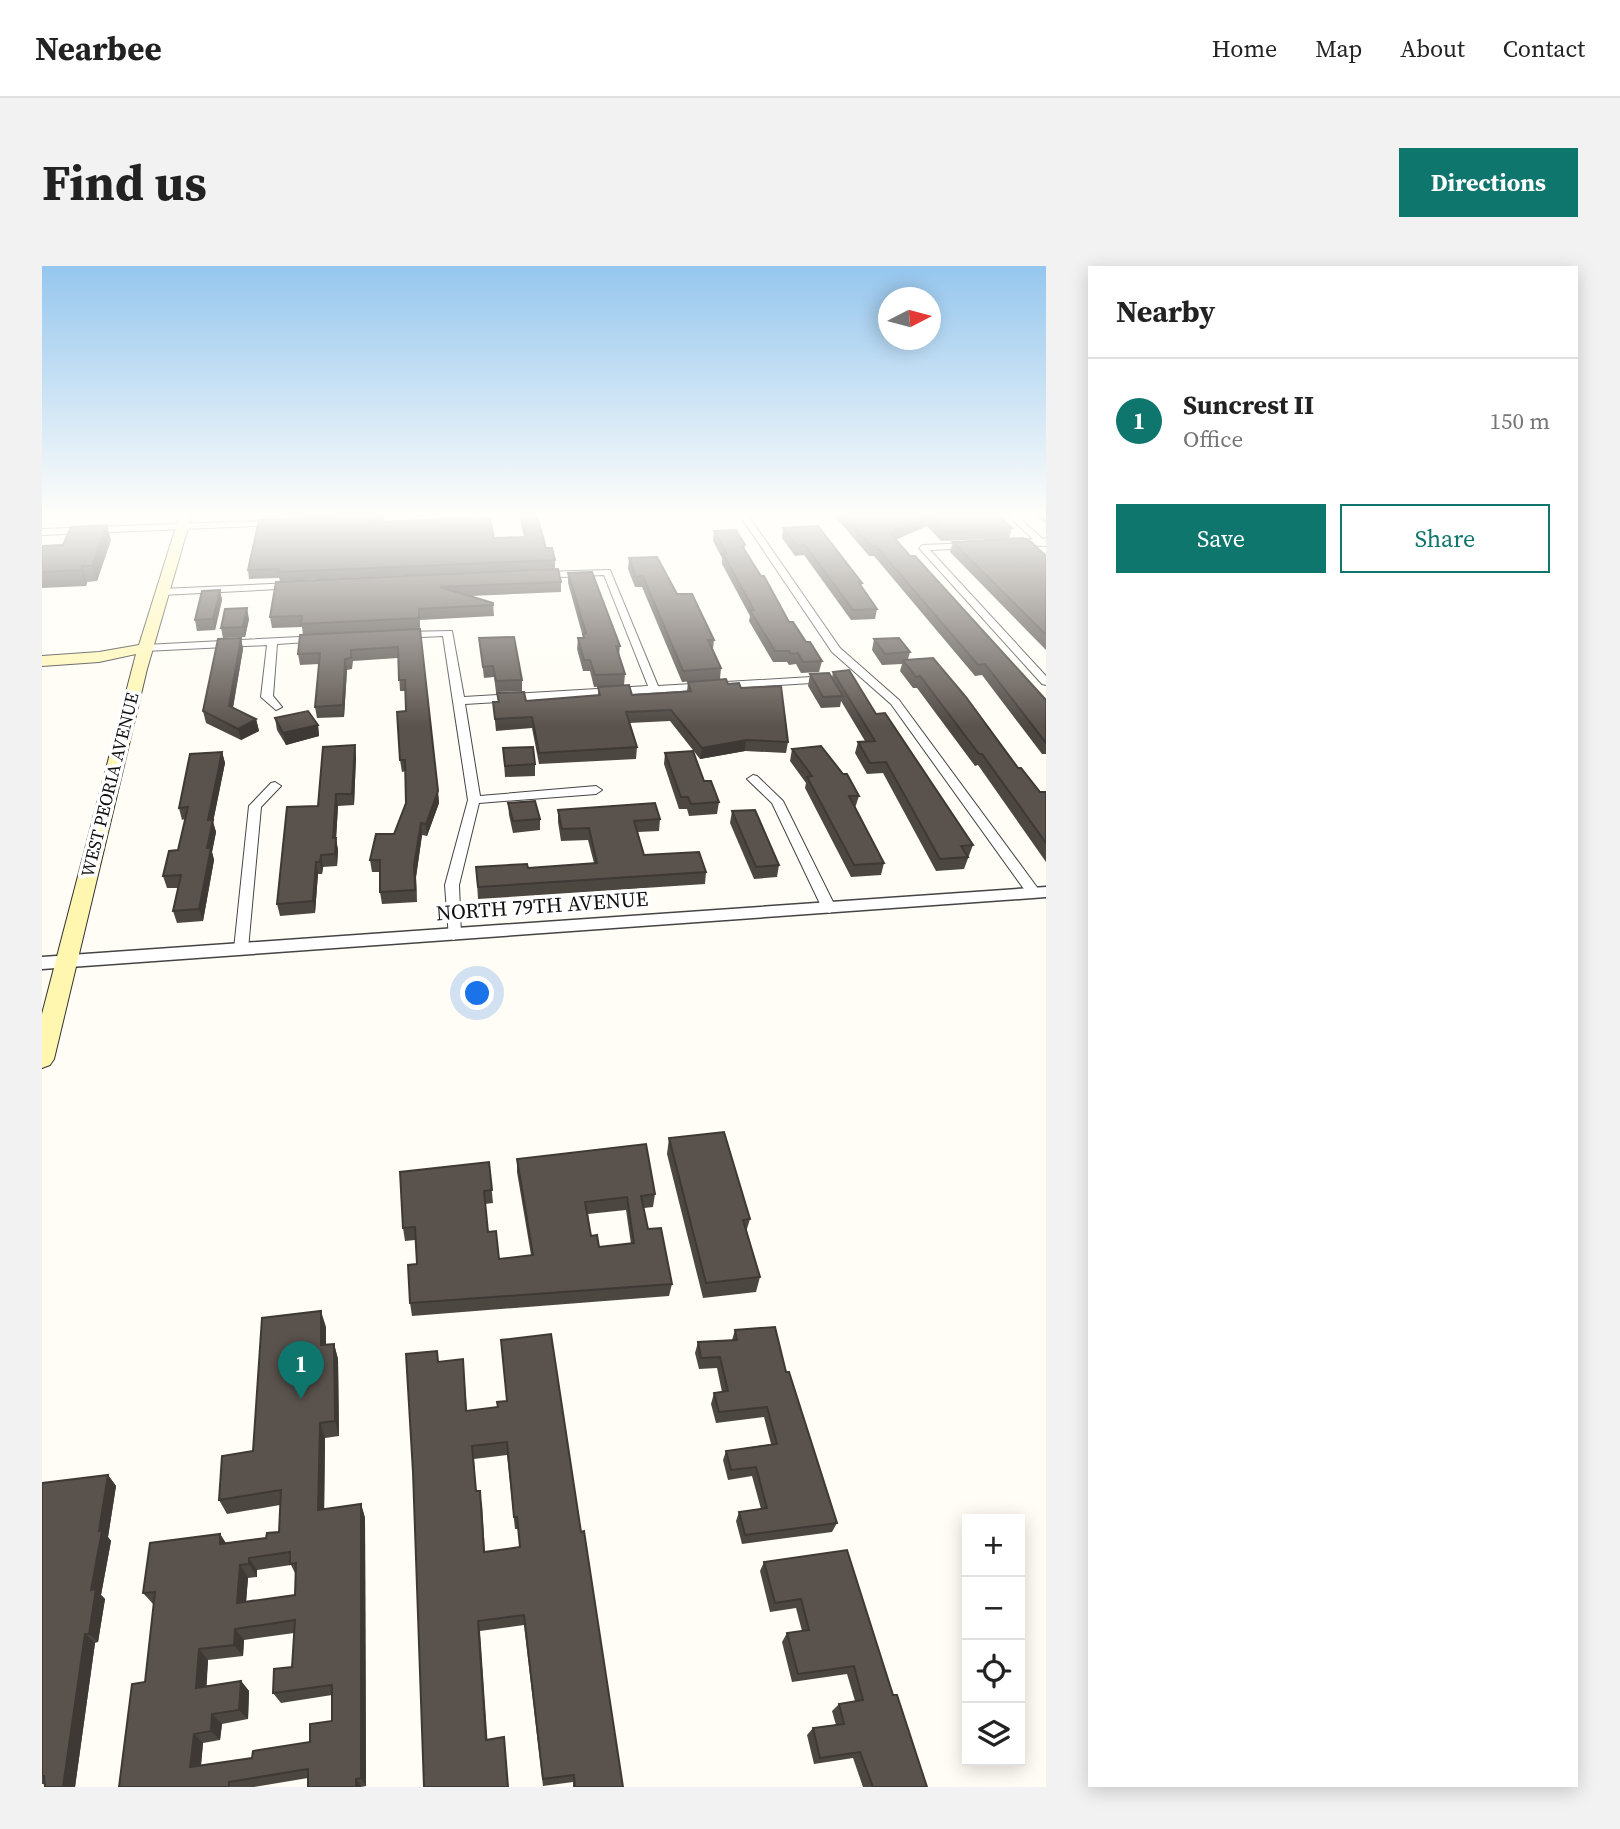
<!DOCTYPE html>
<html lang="en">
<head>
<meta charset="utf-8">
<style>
  :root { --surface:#fff; --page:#f2f2f2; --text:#222; --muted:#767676; --line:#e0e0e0; --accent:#0f766e }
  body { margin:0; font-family:"Source Serif 4",serif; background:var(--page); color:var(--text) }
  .controls { position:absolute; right:21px; bottom:21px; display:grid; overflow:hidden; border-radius:0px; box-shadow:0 4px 18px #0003 }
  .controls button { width:63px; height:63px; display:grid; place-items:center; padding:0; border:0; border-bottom:2px solid var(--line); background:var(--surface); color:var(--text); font:35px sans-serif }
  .compass { position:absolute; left:836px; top:21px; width:63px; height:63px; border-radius:50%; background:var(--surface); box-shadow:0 4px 18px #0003; rotate:84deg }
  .you { position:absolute; left:436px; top:728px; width:24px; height:24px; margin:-18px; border:5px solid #fff; border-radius:50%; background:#1a73e8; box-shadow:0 0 0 10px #1a73e833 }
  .badge { display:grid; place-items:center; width:46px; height:46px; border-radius:50%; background:var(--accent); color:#fff; font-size:23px; font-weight:700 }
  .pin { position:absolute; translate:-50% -58px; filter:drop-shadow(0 2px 4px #0008) }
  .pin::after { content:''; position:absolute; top:37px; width:24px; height:21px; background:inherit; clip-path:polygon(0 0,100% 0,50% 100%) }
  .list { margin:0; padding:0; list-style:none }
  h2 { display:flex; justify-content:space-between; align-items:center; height:91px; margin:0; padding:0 28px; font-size:30px }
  h2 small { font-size:23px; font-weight:400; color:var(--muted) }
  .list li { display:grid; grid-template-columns:46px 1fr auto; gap:21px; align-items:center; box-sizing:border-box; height:126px; padding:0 28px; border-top:2px solid var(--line) }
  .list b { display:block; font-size:26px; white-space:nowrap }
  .list p { margin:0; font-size:23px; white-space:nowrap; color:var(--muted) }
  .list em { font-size:23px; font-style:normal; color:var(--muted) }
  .actions { display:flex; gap:14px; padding:21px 28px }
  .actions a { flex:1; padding:16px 0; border:2px solid var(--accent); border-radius:0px; text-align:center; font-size:24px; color:var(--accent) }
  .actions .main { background:var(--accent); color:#fff }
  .icon { flex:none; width:38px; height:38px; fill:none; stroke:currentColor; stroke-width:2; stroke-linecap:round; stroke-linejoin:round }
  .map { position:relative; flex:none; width:1004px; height:1521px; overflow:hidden; border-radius:0px }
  header { display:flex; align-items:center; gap:42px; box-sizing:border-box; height:98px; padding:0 35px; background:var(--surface); border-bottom:2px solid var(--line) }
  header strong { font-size:33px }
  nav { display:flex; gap:38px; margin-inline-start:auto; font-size:24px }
  .intro { display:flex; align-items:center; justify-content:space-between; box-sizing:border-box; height:168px; padding:0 42px }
  h1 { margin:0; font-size:49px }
  .button { padding:18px 32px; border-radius:0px; background:var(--accent); color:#fff; font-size:24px; font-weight:700 }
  main { display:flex; gap:42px; padding:0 42px }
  aside { flex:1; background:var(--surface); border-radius:0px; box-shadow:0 4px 18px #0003 }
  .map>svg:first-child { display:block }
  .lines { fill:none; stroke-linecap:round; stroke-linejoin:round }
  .minor-casing { stroke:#444; stroke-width:2 }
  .tertiary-casing { stroke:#444; stroke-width:3 }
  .secondary-casing { stroke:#333; stroke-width:2 }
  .minor { fill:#fff; fill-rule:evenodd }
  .tertiary { fill:#fff; fill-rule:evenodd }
  .secondary { fill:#fff6b0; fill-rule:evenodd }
  .wall { fill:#4d4742; fill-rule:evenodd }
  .shaded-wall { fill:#3f3936 }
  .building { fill:#5a524d; stroke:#3f3936; stroke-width:2; fill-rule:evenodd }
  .labels { text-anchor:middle; stroke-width:7; stroke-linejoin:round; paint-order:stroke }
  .far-street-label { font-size:18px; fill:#111; stroke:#fff }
  .street-label { font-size:21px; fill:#111; stroke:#fff }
</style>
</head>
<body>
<header>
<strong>Nearbee</strong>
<nav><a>Home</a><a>Map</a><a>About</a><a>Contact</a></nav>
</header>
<div class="intro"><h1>Find us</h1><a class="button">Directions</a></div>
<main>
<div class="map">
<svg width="1004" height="1521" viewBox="0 0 1004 1521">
  <rect width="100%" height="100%" fill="#fffdf5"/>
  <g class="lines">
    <!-- minor casing -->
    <g class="minor-casing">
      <g id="minor">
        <path d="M378,248H437L433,251L321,256L317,253L321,250Z"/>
        <path d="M697,248H705L798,382L857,434L997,624L999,627L997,630H987L849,438L790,386Z"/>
        <path d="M964,248H973L1001,273L1004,272V280L965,279L964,277L968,274L991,273Z"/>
        <path d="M238,254V258L235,259L0,269V263Z"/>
        <path d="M931,277L932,279L928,282L888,284L1004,410V419L1000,418L877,282L881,279Z"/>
        <path d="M568,304L616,420L786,410L791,413L786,416L423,438L438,530L554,520L560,524L554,528L437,537L417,619L419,669L412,674L407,672L403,619L426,534L401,370L359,372L354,369L359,366L410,365L422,431L606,420L562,309L498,312L493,309L498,306Z"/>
        <path d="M252,317L257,320L255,322L120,329L115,326L120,323Z"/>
        <path d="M277,370L281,371V375L235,378L231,430L240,441L234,444L219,431L225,379L103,385L98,382L103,379Z"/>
        <path d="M711,509L715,510L741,535L794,642L792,645L787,647L780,642L730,537L705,513Z"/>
        <path d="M233,516L239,520L219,541L206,683L199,688L192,683L207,540L229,517Z"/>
      </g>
    </g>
    <!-- tertiary casing -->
    <g class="tertiary-casing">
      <path id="tertiary" d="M1004,621V631L0,703V691Z"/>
    </g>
    <!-- secondary casing -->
    <g class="secondary-casing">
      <path id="secondary" d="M138,248H150L105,403L12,793L8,799L0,802V748L94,388L57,396L0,400V390L57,386L97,379Z"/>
    </g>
    <!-- minor -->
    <use href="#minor" class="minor"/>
    <!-- tertiary -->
    <use href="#tertiary" class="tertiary"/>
    <!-- secondary -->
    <use href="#secondary" class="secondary"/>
  </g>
  <!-- wall -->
  <g class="wall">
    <path d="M220,248H311L221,252Z"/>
    <path d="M791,248H956L970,262L967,272L899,275L885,260L854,273L868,290L1004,434V488H1000L940,409L933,410L832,290H827Z"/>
    <path d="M992,248H1004V258Z"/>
    <path d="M479,251L513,294V303L238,315L237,312L207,313L206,304L342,256L452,272L482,271L479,260Z"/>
    <path d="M741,262L820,317L819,321L835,343L833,353L809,354L762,289L753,290L740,272Z"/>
    <path d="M672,265L703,279L702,284L747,356L780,395L777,406L759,407L754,398L747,399L745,396H731L707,355L708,350L680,298V292L671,275Z"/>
    <path d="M69,274L55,315L45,316L44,320L0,322V280Z"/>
    <path d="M911,276L1004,290V384L908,286Z"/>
    <path d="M587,292L635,328L672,374L671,383L679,402L678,413L640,416L600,321H593L586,303Z"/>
    <path d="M526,307L578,380L577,389L583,408L582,419L552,421L548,405H541L535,383L536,372H541V371L526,317Z"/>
    <path d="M234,316H519V326L429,330L451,337L452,350L378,354V363L261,369L260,361L230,362L228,351Z"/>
    <path d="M178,324L180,334L173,364L155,365L153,354Z"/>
    <path d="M207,353L203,371L181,372L179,362Z"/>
    <path d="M378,363L397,537L385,570L380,569L374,611L375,636L340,638L338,626V606H330L328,594L352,568L364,537V505L360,506L358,494L364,445L363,425H358L356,392L311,395L310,403L305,404L302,451L275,452L273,441L277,398L258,399L256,388Z"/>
    <path d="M199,372L201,383L191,442L214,453L217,465L199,474L164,457L161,445Z"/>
    <path d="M437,372L480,414V425L454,426L452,411L442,412Z"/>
    <path d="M832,373L868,386L866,393L976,502L998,526H1004V596L936,499L933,500L875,422H871L858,405L860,398L840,399L830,384Z"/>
    <path d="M791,406L834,448L931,579L922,603L894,605L841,507L825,508L813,487L816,476L823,475L799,435L798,441L779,442L766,420L768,408L790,412Z"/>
    <path d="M646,416L686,418L699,422L746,476L744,487L703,485L658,493L628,455L587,457L595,481L594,493L497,498L490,462L454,465L451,436H456L455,427L484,435L556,430V421L590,429L638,426L645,425Z"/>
    <path d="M233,452L276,459L277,470L244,479L235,464Z"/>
    <path d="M313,479L314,491L312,539L296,540L294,573L296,584L295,600L281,601L280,608H276L273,647L238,650L235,638L276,540Z"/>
    <path d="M461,482L493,498V510L463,511Z"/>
    <path d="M750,483L817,530L813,542L842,597L839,609L809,611L763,522L764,517L748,495Z"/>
    <path d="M180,486L183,497L171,556L174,566L170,586L172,594L161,655L135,657L131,645L136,622H125L121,610L136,584L143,553L140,554L137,542Z"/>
    <path d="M623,487L662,515L677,536L675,548L647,550L645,543H637L622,498Z"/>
    <path d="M466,537L498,553V564L471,567L467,549Z"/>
    <path d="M516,544L618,553L617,565L596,566L602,589L664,606L663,618L436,633L434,601L486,602L552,597L546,574L519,575L516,556Z"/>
    <path d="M690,545L737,599L735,611L712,613L688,557Z"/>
    <path d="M627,872L708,953L704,966L718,1011L714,1026L661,1032L625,888Z"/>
    <path d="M475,893L613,928L611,941L602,942L606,963L630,1018L627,1030L370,1050L368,1037L375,998L373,974L363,975L361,962L447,896L451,937L443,938L446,966L457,993L489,989L475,906ZM584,944L589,978L557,981L549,970L546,948Z"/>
    <path d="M284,1061V1078H292L296,1093L297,1170L283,1172L282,1243L319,1238L323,1252L324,1520L319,1521H266V1512L212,1521H77L103,1416L112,1339L101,1327L178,1268L184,1277L224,1272L237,1266L238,1239L185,1248L177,1234L211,1185ZM249,1299L254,1309L253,1329L204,1336L206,1312L215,1311V1304ZM252,1367L250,1401L231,1427L239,1437L290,1429V1455L268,1476L210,1492L159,1499L161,1477L178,1474L180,1458L206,1453L207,1425L199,1415L164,1420L166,1394L201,1390L202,1374Z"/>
    <path d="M693,1064L744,1106L795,1257L790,1266L700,1278L694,1255L697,1246L719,1243L710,1210L686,1214L681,1194L684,1185L729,1178L722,1151L674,1157L669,1138L672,1127L680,1126L675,1102L657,1103L653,1087L656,1076L690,1074Z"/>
    <path d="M459,1074L539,1266L581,1521H531V1516L501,1520L482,1359L438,1365L382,1521L397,1096L421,1093L425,1145L456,1141L465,1135ZM465,1189L473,1263H476L478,1281L443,1286L440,1237L434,1225L432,1193Z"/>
    <path d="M66,1209L74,1220L66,1271L69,1275L59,1329L63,1333L56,1376L53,1377L33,1521H3V1518H0V1217Z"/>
    <path d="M805,1284L851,1429L885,1521H821L811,1492L772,1498L765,1469L771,1462L794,1459L790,1445L797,1438L813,1435L805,1408L750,1416L740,1376L745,1367L760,1365L754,1342L728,1346L718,1305L722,1296Z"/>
  </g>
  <!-- shaded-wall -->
  <g class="shaded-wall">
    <path d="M341,249L342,257L326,256Z"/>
    <path d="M887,251L885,260L846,277L848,267Z"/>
    <path d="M65,259L69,274L55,315L50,300Z"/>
    <path d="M40,300L45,316L44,320L39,304Z"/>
    <path d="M178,324L180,334L173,364L171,353Z"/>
    <path d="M205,342L207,353L203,371L201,361Z"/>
    <path d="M199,372L201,383L189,452L187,440Z"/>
    <path d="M303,393L305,404L302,451L301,439Z"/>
    <path d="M214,453L217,465L199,474L196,463Z"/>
    <path d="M276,459L277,470L244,479L241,467Z"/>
    <path d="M704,474L703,485L658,493L660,482Z"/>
    <path d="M313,479L314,491L312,539L310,528Z"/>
    <path d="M180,486L183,497L171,556L174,566L170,586L172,594L161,655L157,643L165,582L166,554Z"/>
    <path d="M396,525L397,537L385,570L384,558Z"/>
    <path d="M294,528L296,540L294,573L296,584L295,600L291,572Z"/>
    <path d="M379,557L380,569L374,611L375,636L372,599Z"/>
    <path d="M279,589L281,601L280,608L278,596Z"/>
    <path d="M274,596L276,608L273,647L271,635Z"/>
    <path d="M279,1045L284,1061V1095L279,1079Z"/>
    <path d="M292,1078L296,1093L297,1170L293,1155Z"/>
    <path d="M278,1157L283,1172L282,1257L276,1244Z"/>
    <path d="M66,1209L74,1220L66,1271L69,1275L59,1329L63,1333L56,1376L47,1368L49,1324L57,1265Z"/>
    <path d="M319,1238L323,1252L324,1520L319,1512Z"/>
    <path d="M178,1268L186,1281L178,1278Z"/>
    <path d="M207,1292L215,1304V1311L207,1298Z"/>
    <path d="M198,1299L206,1312L203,1349L195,1337Z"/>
    <path d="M436,1355L438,1365L446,1482L444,1474Z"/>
    <path d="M193,1363L202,1374L201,1390L192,1379Z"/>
    <path d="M43,1368L53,1377L33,1521H21Z"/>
    <path d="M157,1383L166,1394L164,1432L154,1422Z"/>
    <path d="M199,1415L207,1425L206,1453L197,1444Z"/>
    <path d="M170,1448L180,1458L178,1474L169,1465Z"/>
    <path d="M152,1468L161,1477L158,1509L148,1501Z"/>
    <path d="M314,1513L319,1520V1521H314Z"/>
  </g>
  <!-- building -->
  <g class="building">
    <path d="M801,248H956L970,262L901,266L887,251L848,267L868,290H873L1004,434V477L943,398L936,399L834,280H829Z"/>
    <path d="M341,249L326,256L448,252L452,272L484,271L479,251L495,250L504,282H510L513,294L236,306L237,303L206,304L217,254Z"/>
    <path d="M65,259L50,300H40L39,304L0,306V280L21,279L29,261Z"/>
    <path d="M776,260L820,317H817L835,343L811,344L763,279L755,280L741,262Z"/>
    <path d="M694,264L703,279L700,280L719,310H722L747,356H751L764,376H768L780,395L761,396L756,387L749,388L747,385H733L708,344H712L681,288H685L672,265Z"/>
    <path d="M981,272L987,274L1004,290V369L911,276Z"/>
    <path d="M615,291L635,328H650L672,374H666L679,402L641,405L601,310L594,311L587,292Z"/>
    <path d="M516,303L519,316L398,321L451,337V339L377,343V352L259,358L260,350L228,351L234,316Z"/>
    <path d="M550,306L578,380H574L583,408L553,409L548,394H542L536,372H542L541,368L544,367L526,307Z"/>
    <path d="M178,324L171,353L153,354L160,325Z"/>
    <path d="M205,342L201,361L179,362L183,343Z"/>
    <path d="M378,363L396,525L384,558L379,557L372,599L373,624L338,626V594H328L334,568H352L364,537L363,494H358L355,446L364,445L363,414H357L356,381L309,384V392L303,393L301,439L273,441L278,387L256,388L258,369Z"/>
    <path d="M472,371L480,414L454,415L451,400L441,401L437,372Z"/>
    <path d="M199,372L187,440L214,453L196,463L161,445L176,373Z"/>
    <path d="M857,372L868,386L843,388L832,373Z"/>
    <path d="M891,392L924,431L976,502H979L998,526H1004V577L940,488H937L878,410L874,411L861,394Z"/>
    <path d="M807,404L834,448L843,447L931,579L919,580L926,591L898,593L844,496L828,497L816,476L833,475L791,406Z"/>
    <path d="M787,407L801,430L781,431L768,408Z"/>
    <path d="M684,413L686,418L697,417L699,422L739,420L746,476L704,474L660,482L629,444L584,446L595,481L497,487L490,451L453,453L451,436H457L455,427L482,426L484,435L558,429L556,421L587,419L590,429L638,426L649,425L646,416Z"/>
    <path d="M266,445L276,459L241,467L233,452Z"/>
    <path d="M313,479L310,528H294L291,572H294L293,588L279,589L278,596H274L271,635L235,638L245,541L276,540L281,481Z"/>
    <path d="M779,480L801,508H805L817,530H807L842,597L812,599L765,511L770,510L750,483Z"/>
    <path d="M491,481L493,498L463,500L461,482Z"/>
    <path d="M651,485L662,515H669L677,536L649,538L646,531H639L623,487Z"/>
    <path d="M180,486L166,554H171L165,582H169L157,643L131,645L139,609L121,610L127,585L136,584L146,541L137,542L148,488Z"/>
    <path d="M493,535L498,553L471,555L466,537Z"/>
    <path d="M613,537L618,553L592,555L602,589L657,586L664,606L436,621L434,601L485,598L486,602L555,597L547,562L520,563L516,544Z"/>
    <path d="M713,544L737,599L714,601L690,545Z"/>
    <path d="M682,866L708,953L701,954L718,1011L664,1017L627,872Z"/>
    <path d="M604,878L613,928L599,930L606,963L619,962L630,1018L368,1037L366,999L375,998L373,961L361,962L358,906L447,896L450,924L442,925L446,966L454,965L457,993L491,989L475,893ZM585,931L592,977L557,981L555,969L549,970L543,936Z"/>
    <path d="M279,1045V1079L292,1078L293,1155L278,1157L276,1244L319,1238V1512L314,1513V1521H266V1503L187,1516V1521H77L90,1418L103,1416L113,1326L101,1327L108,1277L178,1268V1278L224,1272L225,1267L237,1266L239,1224L177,1234L180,1190L211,1185L220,1052ZM248,1286V1298L254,1297L253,1329L195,1337L198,1299L207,1298V1292ZM253,1354L250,1401L232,1403L231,1427L290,1419V1455L268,1458V1476L211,1485L210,1492L148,1501L152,1468L169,1465L170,1448L197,1444L199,1415L154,1422L157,1383L192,1379L193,1363Z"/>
    <path d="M733,1061L744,1106H747L795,1257L703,1269L697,1246L725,1242L714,1201L689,1204L684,1185L735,1178L725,1141L677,1146L672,1127L686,1125L678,1091L659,1092L656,1076L695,1074L693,1064Z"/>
    <path d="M509,1068L539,1266L542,1265L581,1521H533L532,1509L501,1513L482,1349L436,1355L444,1474L462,1471L466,1521H382L371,1206L364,1088L395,1085L396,1096L421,1093L424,1145L456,1141L455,1136L465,1135L459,1074ZM465,1176L472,1251H475L478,1281L442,1286L438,1225H434L430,1180Z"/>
    <path d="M66,1209L57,1265H60L49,1324L54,1323L47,1368H43L21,1521H3L2,1510H0V1217Z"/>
    <path d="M805,1284L851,1429H855L885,1521H831L818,1486L778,1492L771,1462L802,1458L797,1438L821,1434L812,1400L756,1408L745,1367L767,1364L759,1333L733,1337L722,1296Z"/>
  </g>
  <!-- sky -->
  <linearGradient id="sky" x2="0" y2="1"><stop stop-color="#95c6ee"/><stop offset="0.54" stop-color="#fffefa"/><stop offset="1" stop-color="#fffefa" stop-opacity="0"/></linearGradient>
  <rect width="1004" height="461" fill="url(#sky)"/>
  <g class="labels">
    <!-- far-street labels -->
    <g class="far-street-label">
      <text transform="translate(68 519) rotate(-76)" y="6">WEST PEORIA AVENUE</text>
    </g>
    <!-- street labels -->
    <g class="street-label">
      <text transform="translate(500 640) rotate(-4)" y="7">NORTH 79TH AVENUE</text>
    </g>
  </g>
</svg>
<div class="controls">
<button>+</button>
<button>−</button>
<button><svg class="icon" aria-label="locate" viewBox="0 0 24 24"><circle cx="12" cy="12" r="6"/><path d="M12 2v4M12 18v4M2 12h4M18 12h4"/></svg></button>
<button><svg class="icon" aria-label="layers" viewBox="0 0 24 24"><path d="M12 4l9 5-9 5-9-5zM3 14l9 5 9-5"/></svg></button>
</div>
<svg class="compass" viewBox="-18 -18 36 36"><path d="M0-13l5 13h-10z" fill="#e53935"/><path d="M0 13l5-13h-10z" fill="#767676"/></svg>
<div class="you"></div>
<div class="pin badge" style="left:259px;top:1133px">1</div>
</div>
<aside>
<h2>Nearby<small></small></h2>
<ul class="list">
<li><span class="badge">1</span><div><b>Suncrest II</b><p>Office</p></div><em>150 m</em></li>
</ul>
<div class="actions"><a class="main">Save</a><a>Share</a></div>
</aside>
</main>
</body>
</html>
